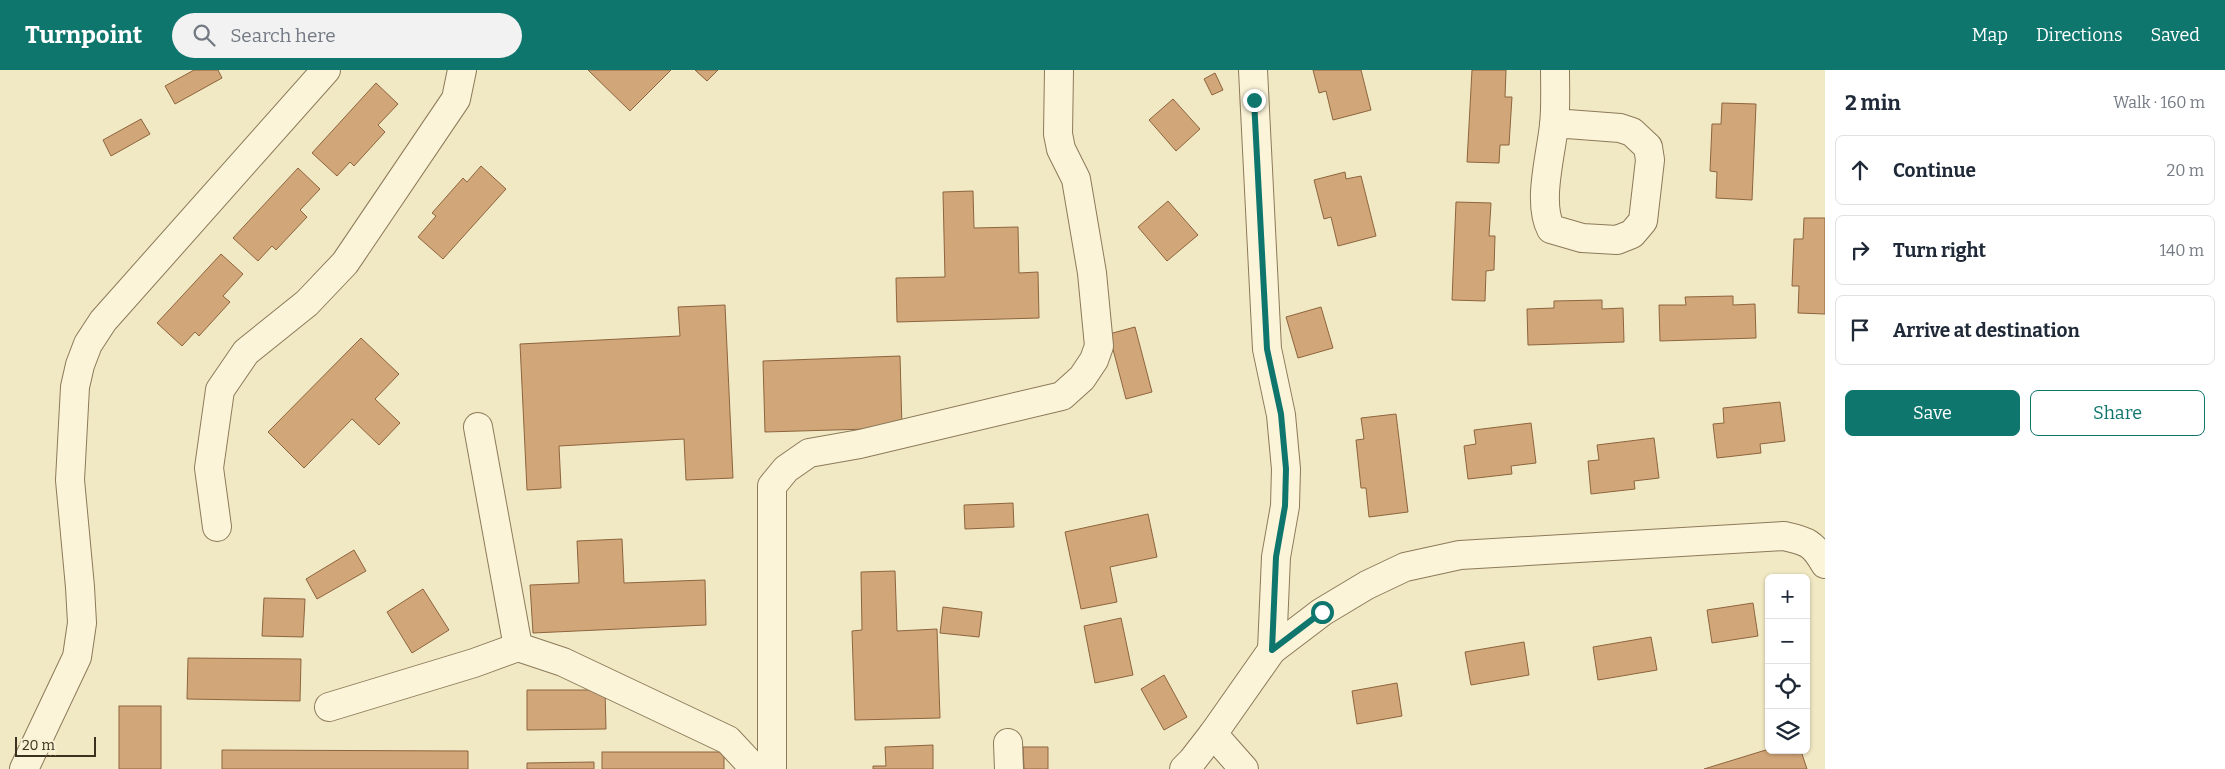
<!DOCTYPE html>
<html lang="en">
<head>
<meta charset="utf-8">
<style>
  :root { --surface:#fff; --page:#f2f2f3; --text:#1f2937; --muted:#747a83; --line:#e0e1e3; --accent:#0f766e }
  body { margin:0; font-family:Bitter,serif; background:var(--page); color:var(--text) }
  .controls { position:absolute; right:15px; bottom:15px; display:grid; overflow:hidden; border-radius:8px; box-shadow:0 1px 4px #0004 }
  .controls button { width:45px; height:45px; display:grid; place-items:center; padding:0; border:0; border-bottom:1px solid var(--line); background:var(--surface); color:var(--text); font:25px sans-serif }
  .scale { position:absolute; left:15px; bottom:12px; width:81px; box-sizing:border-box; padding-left:5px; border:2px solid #3c301e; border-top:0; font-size:14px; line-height:18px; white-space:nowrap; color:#3c301e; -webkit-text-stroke:4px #f7f1d4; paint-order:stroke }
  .stop { position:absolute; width:15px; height:15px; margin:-11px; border:4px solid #0f766e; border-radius:50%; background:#fff }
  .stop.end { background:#0f766e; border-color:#fff; box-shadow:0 1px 5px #0008 }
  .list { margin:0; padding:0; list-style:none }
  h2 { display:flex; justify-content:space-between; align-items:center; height:65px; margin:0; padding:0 20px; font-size:21px }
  h2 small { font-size:16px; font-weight:400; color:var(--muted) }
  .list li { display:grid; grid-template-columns:32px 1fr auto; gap:15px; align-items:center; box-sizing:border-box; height:70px; margin:0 10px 10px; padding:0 10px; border:1px solid var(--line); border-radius:8px }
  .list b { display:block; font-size:19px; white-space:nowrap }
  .list em { font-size:16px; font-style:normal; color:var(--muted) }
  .actions { display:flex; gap:10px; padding:15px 20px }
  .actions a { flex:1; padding:11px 0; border:1px solid var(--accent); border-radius:8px; text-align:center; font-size:18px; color:var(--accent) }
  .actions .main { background:var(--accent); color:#fff }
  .icon { flex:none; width:28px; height:28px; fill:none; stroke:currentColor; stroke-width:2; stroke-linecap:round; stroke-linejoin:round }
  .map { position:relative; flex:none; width:1825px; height:699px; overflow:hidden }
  header { display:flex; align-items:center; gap:30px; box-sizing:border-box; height:70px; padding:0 25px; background:var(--accent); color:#fff }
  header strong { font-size:24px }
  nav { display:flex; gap:28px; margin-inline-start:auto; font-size:18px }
  .search { width:350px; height:45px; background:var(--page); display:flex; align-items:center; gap:12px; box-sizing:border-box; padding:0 18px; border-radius:28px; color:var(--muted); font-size:19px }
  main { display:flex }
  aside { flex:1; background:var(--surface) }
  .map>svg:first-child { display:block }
  .building { fill:#d1a678; stroke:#8d653e }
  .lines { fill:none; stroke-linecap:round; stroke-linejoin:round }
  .minor-casing { stroke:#8c7a59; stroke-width:30 }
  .minor { stroke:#fbf4d8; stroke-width:28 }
  .route { stroke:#0f766e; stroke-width:6 }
</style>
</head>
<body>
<header>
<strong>Turnpoint</strong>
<div class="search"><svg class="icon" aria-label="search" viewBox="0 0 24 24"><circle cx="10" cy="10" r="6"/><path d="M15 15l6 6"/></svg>Search here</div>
<nav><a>Map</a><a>Directions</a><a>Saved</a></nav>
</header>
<main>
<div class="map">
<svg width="1825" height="699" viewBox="0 0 1825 699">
  <rect width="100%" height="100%" fill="#f1e8c4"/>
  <!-- building -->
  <g class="building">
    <path d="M194,0H218L222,8L175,34L165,16Z"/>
    <path d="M588,0H671L630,41Z"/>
    <path d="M695,0H718L707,11Z"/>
    <path d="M1313,0H1361L1371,40L1333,50L1326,21L1319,23Z"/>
    <path d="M1472,0H1506L1505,27H1512L1509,75H1500L1499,93L1467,92Z"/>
    <path d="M1215,3L1223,20L1212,25L1204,9Z"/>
    <path d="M376,13L398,34L378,55L385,62L354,96L350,92L337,106L312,83Z"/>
    <path d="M1173,29L1200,59L1176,81L1149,50Z"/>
    <path d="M1722,33L1756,34L1752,130L1716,128L1717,102L1710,101L1712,54H1721Z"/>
    <path d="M141,49L150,64L111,86L103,70Z"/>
    <path d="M481,96L506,119L443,189L418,167L436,146L432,143L463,108L467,112Z"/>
    <path d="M298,98L320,119L300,140L307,147L276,180L272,176L258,191L233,168Z"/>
    <path d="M1345,102L1346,109L1361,106L1376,166L1338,176L1331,147L1324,149L1314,110Z"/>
    <path d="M973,121L974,158L1018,157L1019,203L1038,202L1039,248L897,252L896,208L945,207L943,122Z"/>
    <path d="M1168,131L1198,165L1167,191L1138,157Z"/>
    <path d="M1456,132L1491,133L1489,166H1495L1494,200L1486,201L1485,231L1452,230Z"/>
    <path d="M1804,148H1825V244L1798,243L1799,216H1792L1794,169H1803Z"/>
    <path d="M221,184L243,204L223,226L230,232L199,266L195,262L182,276L157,253Z"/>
    <path d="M1733,226V235L1755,234L1756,268L1660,271L1659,235H1686L1685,227Z"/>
    <path d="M1602,230V239L1623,238L1624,272L1528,275L1527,239L1554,238V231Z"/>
    <path d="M725,235L733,408L686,410L684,369L559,376L561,418L527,420L520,274L680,266L678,237Z"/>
    <path d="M1321,237L1333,278L1298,288L1286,247Z"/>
    <path d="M1135,257L1152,322L1126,329L1109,264Z"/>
    <path d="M361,268L399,304L375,329L400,353L379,375L352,349L304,398L268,362Z"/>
    <path d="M900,286L902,358L765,362L763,291Z"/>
    <path d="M1780,332L1785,371L1760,374L1761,383L1717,388L1713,354L1724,353L1723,338Z"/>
    <path d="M1396,344L1408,442L1369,447L1366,418H1361L1356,370L1364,369L1361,348Z"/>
    <path d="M1531,353L1536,393L1511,396L1512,404L1468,409L1464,376L1476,374L1474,360Z"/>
    <path d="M1654,368L1659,408L1634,411L1635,419L1591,424L1588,391L1599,390L1597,375Z"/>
    <path d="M1013,433L1014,457L965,459L964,435Z"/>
    <path d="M1148,444L1157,487L1110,497L1117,532L1081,539L1065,462Z"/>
    <path d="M622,469L624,513L705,510L706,555L533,563L530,515L579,513L577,471Z"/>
    <path d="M354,480L366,501L317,529L306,509Z"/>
    <path d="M895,501L897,561L937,559L940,648L855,650L852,561L862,560L861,502Z"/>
    <path d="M423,519L449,560L412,583L387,542Z"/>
    <path d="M264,528L305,529L303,567L262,566Z"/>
    <path d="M1753,533L1758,566L1712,573L1707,540Z"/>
    <path d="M943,537L982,542L979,567L940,563Z"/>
    <path d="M1121,548L1133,605L1095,613L1084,556Z"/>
    <path d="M1651,567L1657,600L1598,610L1593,577Z"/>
    <path d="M1524,572L1529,605L1471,615L1465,582Z"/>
    <path d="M188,588L301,589L300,631L187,629Z"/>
    <path d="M1164,605L1187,647L1164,660L1141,619Z"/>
    <path d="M1397,613L1402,646L1357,654L1352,621Z"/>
    <path d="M527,620H605L606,659L527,660Z"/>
    <rect x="119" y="636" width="42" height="63"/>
    <path d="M933,675V699H873V696H886L885,677Z"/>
    <path d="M1023,677H1048V699H1024Z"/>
    <path d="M1769,679L1792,680L1793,684L1801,681L1807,699H1704Z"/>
    <path d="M222,680L468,681V699H222Z"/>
    <rect x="602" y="682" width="122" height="17"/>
    <path d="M594,692V699H527V693Z"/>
  </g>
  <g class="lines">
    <!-- minor casing -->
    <g class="minor-casing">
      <g id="minor">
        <path d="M1253,0L1267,279L1281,345L1286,399L1285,436L1276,487L1272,580"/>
        <path d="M1554,53L1620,58L1632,62L1648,77L1650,90L1643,151L1632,164L1617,170L1582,168L1551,159C1537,133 1551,85 1554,55C1556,37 1555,18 1555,0"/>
        <path d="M478,357L518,577"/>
        <path d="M217,457L209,398L220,320L246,282L307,233L345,193L456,29L462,0"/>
        <path d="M329,637L474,593L518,577L563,592L728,670L755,699"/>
        <path d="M1213,664L1244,699"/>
        <path d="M1008,673L1009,699"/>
        <path d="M24,699L77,587L82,553L80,517L70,410L75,317L80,295L88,274L103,251L326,0"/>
        <path d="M772,699V416L786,399L809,383L860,374L1062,326L1082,308L1094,290L1099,276L1092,203L1076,109L1061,79L1058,64L1059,0"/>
        <path d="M1184,699L1192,691L1213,664L1272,580L1322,542L1367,515L1405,497L1460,485L1784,466C1807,471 1813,473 1825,494"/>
      </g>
    </g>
    <!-- minor -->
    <use href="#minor" class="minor"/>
  </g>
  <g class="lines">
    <!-- route -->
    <path class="route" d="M1254,30L1267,279L1281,344L1286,399L1285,436L1276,487L1272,580L1322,542"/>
  </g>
</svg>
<div class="controls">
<button>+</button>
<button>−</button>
<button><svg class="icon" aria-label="locate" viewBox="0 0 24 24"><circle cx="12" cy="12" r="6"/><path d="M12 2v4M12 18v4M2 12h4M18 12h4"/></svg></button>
<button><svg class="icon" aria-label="layers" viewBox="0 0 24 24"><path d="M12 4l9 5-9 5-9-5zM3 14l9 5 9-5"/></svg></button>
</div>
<div class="scale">20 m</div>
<div class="stop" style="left:1322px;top:542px"></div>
<div class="stop end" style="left:1254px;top:30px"></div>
</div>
<aside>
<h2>2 min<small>Walk · 160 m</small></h2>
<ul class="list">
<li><svg class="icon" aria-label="ahead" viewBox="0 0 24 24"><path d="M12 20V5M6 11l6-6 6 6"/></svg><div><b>Continue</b></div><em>20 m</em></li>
<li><svg class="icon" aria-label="right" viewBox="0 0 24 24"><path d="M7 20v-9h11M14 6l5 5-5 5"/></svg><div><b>Turn right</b></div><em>140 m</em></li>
<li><svg class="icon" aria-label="arrive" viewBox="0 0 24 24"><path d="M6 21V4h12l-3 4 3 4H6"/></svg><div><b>Arrive at destination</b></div></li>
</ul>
<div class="actions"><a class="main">Save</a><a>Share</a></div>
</aside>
</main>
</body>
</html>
